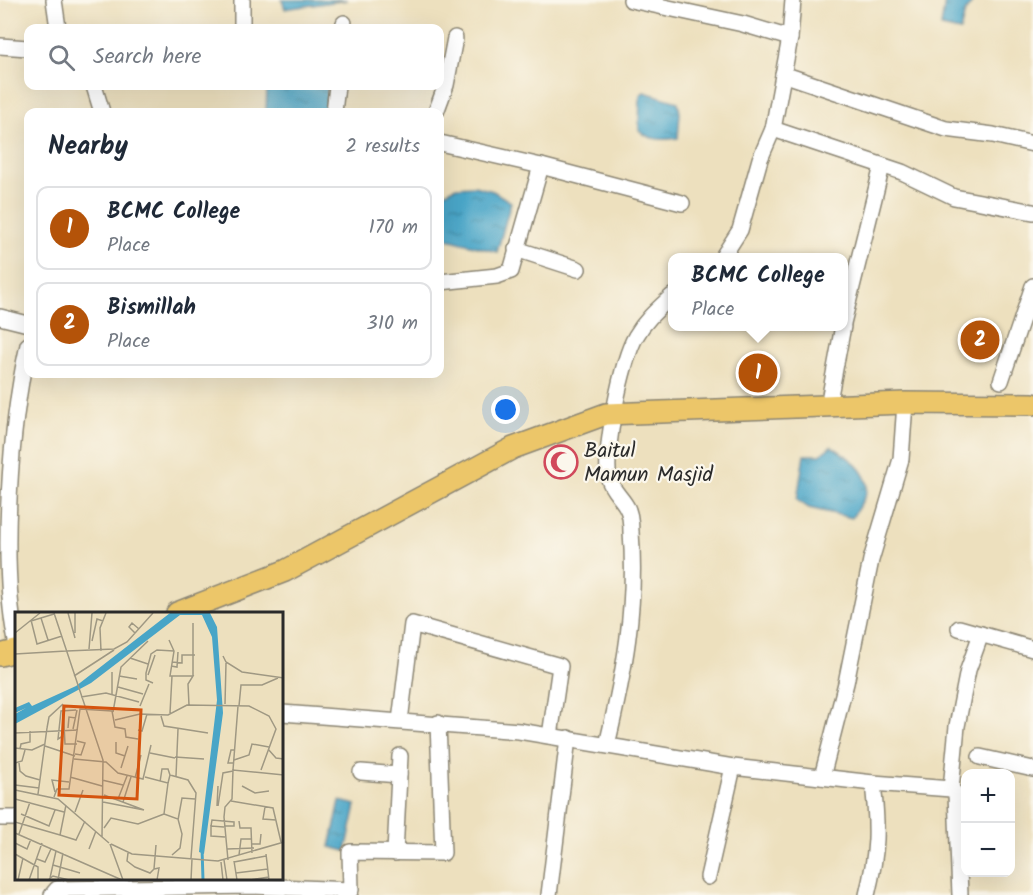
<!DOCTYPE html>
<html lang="en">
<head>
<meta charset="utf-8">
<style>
  :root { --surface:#fff; --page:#f6f6f7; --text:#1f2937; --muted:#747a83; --line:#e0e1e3; --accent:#b45309 }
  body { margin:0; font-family:Kalam,sans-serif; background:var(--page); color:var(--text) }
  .controls { position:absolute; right:18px; bottom:18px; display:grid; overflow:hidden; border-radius:12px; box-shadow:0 6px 24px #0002 }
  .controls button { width:54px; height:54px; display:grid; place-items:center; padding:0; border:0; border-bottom:2px solid var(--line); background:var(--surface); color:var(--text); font:30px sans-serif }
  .you { position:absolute; left:506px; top:410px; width:21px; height:21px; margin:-15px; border:4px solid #fff; border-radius:50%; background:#1a73e8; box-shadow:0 0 0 9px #1a73e833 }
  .badge { display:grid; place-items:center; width:39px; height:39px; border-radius:50%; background:var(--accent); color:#fff; font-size:20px; font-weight:700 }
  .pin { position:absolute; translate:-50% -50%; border:3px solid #fff; box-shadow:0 2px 6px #0006 }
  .popup { position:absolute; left:668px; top:253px; width:180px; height:78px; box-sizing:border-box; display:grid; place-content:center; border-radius:12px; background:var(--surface); filter:drop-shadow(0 2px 4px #0005); font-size:20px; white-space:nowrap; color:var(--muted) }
  .popup b { font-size:22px; color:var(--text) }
  .popup::after { content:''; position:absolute; left:50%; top:100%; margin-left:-12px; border:12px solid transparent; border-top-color:var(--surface) }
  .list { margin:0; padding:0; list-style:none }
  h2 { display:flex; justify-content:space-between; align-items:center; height:78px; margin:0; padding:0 24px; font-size:26px }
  h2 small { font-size:20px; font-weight:400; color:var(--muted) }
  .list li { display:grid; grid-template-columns:39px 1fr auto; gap:18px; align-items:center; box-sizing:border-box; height:84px; margin:0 12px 12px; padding:0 12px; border:2px solid var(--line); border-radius:12px }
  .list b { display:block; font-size:22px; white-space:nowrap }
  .list p { margin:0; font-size:20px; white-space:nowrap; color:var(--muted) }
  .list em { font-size:20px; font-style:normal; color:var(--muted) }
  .icon { flex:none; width:33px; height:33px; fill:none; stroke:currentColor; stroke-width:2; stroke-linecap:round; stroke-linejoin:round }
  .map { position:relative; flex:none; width:1033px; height:895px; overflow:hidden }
  .search { position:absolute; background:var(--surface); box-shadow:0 6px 24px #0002; left:24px; top:24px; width:420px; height:66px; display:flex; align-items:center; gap:15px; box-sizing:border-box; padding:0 21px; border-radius:12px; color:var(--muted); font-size:22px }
  .panel { position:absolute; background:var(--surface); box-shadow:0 6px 24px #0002; left:24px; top:108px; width:420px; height:270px; border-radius:12px }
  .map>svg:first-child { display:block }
  .water { fill:url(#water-ripples); stroke:#3a6879; stroke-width:1.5 }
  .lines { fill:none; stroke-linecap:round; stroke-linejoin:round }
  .minor-casing { stroke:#8c8674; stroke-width:18 }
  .highway-casing { stroke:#8c8674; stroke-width:24 }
  .minor { stroke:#fff; stroke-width:15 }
  .highway { stroke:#ecc669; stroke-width:21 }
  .labels { text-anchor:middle; stroke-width:4.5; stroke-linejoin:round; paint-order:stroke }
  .poi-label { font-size:21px; fill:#2b2b2b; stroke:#fbf7ec; text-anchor:start }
  .inset-river { fill:none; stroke:#48a5c7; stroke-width:3 }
  .inset-road { fill:none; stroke:#9f9883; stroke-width:1.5 }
  .view { fill:#d5540f; fill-opacity:0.15; stroke:#d5540f; stroke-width:3 }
  .inset-edge { fill:none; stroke:#2b2b2b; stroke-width:3 }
</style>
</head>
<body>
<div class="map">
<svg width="1033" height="895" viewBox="0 0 1033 895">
  <defs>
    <pattern id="water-ripples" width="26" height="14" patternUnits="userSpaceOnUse" patternTransform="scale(1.5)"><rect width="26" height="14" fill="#48a5c7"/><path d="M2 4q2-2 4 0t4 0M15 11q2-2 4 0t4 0" fill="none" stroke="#3c87a2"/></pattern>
  </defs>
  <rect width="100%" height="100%" fill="#fbf7ec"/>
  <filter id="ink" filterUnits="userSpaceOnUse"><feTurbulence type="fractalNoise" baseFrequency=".0167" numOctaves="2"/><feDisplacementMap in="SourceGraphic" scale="12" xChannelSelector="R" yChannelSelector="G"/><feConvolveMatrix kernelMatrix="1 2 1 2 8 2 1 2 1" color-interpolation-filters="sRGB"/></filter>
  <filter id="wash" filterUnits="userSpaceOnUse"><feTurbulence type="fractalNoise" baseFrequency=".008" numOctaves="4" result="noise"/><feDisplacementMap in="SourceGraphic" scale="24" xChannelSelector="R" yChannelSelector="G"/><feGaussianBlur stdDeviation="1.35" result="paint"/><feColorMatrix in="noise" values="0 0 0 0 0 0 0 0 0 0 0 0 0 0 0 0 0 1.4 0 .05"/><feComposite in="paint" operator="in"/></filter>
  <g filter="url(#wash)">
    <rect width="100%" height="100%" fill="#ede0be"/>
    <!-- water -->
    <g class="water">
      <path d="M282,0H347L285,9Z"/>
      <path d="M945,0H974L965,12L960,31L941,27Z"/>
      <path d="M267,86H328L325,112H266Z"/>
      <path d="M644,92L678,102L680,113L678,138C663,140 649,141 639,130L640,95Z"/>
      <path d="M474,186L493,191L511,202L497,252L440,237V195L456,187Z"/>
      <path d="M831,446C845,454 873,474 866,493C864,501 856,510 852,518L809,508L797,500L804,455H820Z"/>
      <path d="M340,801L356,805L346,851L330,847Z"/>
    </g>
  </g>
  <g filter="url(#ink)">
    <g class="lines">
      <!-- minor casing -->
      <g class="minor-casing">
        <g id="minor">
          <path d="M54,0L58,28"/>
          <path d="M242,0V27"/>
          <path d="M631,0L743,24L790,38"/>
          <path d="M343,28L344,23"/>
          <path d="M0,46L28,48"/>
          <path d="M783,74L946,129L993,135L1033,144"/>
          <path d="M94,86L102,112"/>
          <path d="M334,112L337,86"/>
          <path d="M436,112L446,85L455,38"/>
          <path d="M773,129L902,172L954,197L1033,212"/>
          <path d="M440,143L541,166L682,203"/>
          <path d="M516,249L578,269"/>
          <path d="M722,258L740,230L760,159L773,129L790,38L793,0"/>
          <path d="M440,282L497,276L511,271L541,166"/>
          <path d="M0,317L28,324"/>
          <path d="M843,323L882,166"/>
          <path d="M1001,381L1033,286"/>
          <path d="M828,406L843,326"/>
          <path d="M959,628L1033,649"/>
          <path d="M16,641C0,562 10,426 28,345"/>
          <path d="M282,713L519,731L733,767L873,783L951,789L956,794L960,895"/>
          <path d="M400,721L412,624L560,666L550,736"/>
          <path d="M607,745C624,673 637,607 631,532C631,524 630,512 626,506C621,497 611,489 609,479C603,453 622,359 636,336C645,320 658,309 672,296"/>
          <path d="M980,757L1033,769"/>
          <path d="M361,772L399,775"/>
          <path d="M822,777L846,683L871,560L901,459L905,403"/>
          <path d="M951,789L957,726L968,670L981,634"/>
          <path d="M0,818H16"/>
          <path d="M395,853L400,756"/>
          <path d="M708,877L733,767"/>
          <path d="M52,895L57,889L252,886L351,890L350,852L443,853L438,723"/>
          <path d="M549,895L568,738"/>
          <path d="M867,895C878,850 878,829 873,783"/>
        </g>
      </g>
      <!-- highway casing -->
      <g class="highway-casing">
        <g id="highway">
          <path d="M177,613L285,571L513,448L606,414L905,403L1033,404"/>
          <path d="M0,655L16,651"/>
        </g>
      </g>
      <!-- minor -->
      <use href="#minor" class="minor"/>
      <!-- highway -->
      <use href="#highway" class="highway"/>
    </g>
  </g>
  <!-- icons -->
  <defs>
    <g id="mosque-ring" transform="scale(1.725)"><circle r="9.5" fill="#fbf7ec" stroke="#d1495b" stroke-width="1.5"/><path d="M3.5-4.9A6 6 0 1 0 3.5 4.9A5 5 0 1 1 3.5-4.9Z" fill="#d1495b"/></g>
  </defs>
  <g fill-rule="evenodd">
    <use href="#mosque-ring" x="561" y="462"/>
  </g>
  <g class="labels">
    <!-- poi labels -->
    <g class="poi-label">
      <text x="584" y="457">Baitul<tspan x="584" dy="24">Mamun Masjid</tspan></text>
    </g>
  </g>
  <!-- overview -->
  <g transform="translate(15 612)">
    <rect width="268" height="268" fill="#ede0be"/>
    <path d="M155,1H195L202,15L208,101L189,242L184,240L185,230L202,88L197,25L187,3H165L76,71L0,112V102L11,96L0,101V96L14,90L17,94L61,74Z" fill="#48a5c7"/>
    <path class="inset-river" d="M187,236L188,268"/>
    <path class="inset-road" d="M39,1L88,148L87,225M53,1L60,26M60,1V21M26,6L33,28M16,8L22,32L47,24M16,9L39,2M0,21L25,1M120,21L114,15L117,11L124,17M154,28L159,39L155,64H178L173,72L174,93M77,29L82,7L88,9M74,37L77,1M52,39L99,37L112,30L138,1M86,39L85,16L91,1M0,42L51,39M208,44L211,50L227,60L269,66M115,46L133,52M157,50L167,51V43H180M156,54L162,55L163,40M133,63L140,43M59,64L99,38M104,64L122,67M178,64V11M138,71L131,68V61L136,42L142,38L159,39M103,75L128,82M97,82V60M66,85L91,81L124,90M210,92L211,51M48,93L50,132H62M125,94L134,72M224,94L226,73H247L263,66M98,100L106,55L133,29M155,101L157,64M146,104L149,114L193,121M100,108L125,102L153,103L172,93L234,94L254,104L261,117L246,158M32,116L34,105L48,92M53,116L54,105L61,106M58,117L62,98M123,118L127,119L132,102M0,121L63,118M48,124L43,127L46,99L61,98M101,130V141L110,144M30,134L60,144M0,136L17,138L30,132M5,137L6,132L15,130V119M253,137L261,146L269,147M135,141L160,146M60,142L66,143L70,131L62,129M160,145L189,147M59,147L91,150L103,161L128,167L136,133M219,148L234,143L237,132L254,135M0,151L7,149L10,138M4,151L5,159L11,164L25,168M219,151H213L216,138H220M106,156L113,134M218,158L223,94M161,164L163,117M55,165L87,174M130,165L153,171L149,202L163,207L167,222L165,236L157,243M120,166L126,143M87,168L108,173M145,170L147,157H153L155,163M153,171L155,163L173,168L181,181L176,246M0,173L24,176M227,174L240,181L254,179M0,178L43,187L94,231M40,180L37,168L54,170M23,182L32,116M89,183L129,198M39,185L42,177H54L65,97L97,99L100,115L110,117L111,125L123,127M0,187L49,200M103,187L112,164M216,189L258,196L266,230M88,190L129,198M108,190L116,165M51,193L45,223L61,228L70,209M202,194L203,174M203,194L208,161L218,159M250,195L248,207L261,208M60,200L68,178M6,202L34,214L40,198M163,208L167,186L180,187M224,209L225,216H236L237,241M0,210L45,223M196,214L197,208L219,210V214H209M209,215L196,214V224L210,225M89,216L96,206L123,212L149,202M0,221L107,268M4,222L15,190M0,231L12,237L16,227M95,232L108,268M96,232L117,242L203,249L269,230M236,232H245L246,222M141,233L139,257L144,256L142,268M74,237L81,219M212,237L239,236M113,241L112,249L120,255L135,261L139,257M0,242L23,255V268M251,242L254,268M224,243L226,227H236M22,247L30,250L36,237M209,248L212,268M213,248L209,205L210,195L217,187L218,158L269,163M219,249L222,268M206,250L208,268M219,250L251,244M38,253L65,261M221,261L253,257M35,266L41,239M34,267L38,264L54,268M3,268L8,246M14,268L27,231M43,268L48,241M176,268L177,247M235,268L254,265"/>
    <path class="view" d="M49,94L126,98L122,187L44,183Z"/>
    <rect width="268" height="268" class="inset-edge"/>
  </g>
</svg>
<div class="controls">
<button>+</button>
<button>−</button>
</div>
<div class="you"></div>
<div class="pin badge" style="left:758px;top:373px">1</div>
<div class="popup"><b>BCMC College</b>Place</div>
<div class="pin badge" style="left:980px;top:340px">2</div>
<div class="search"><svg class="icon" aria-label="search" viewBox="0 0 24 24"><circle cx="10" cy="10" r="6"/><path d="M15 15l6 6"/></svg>Search here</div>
<section class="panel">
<h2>Nearby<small>2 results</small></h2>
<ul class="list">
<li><span class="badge">1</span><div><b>BCMC College</b><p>Place</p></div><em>170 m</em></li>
<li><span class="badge">2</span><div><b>Bismillah</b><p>Place</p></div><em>310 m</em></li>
</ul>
</section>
</div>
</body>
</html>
